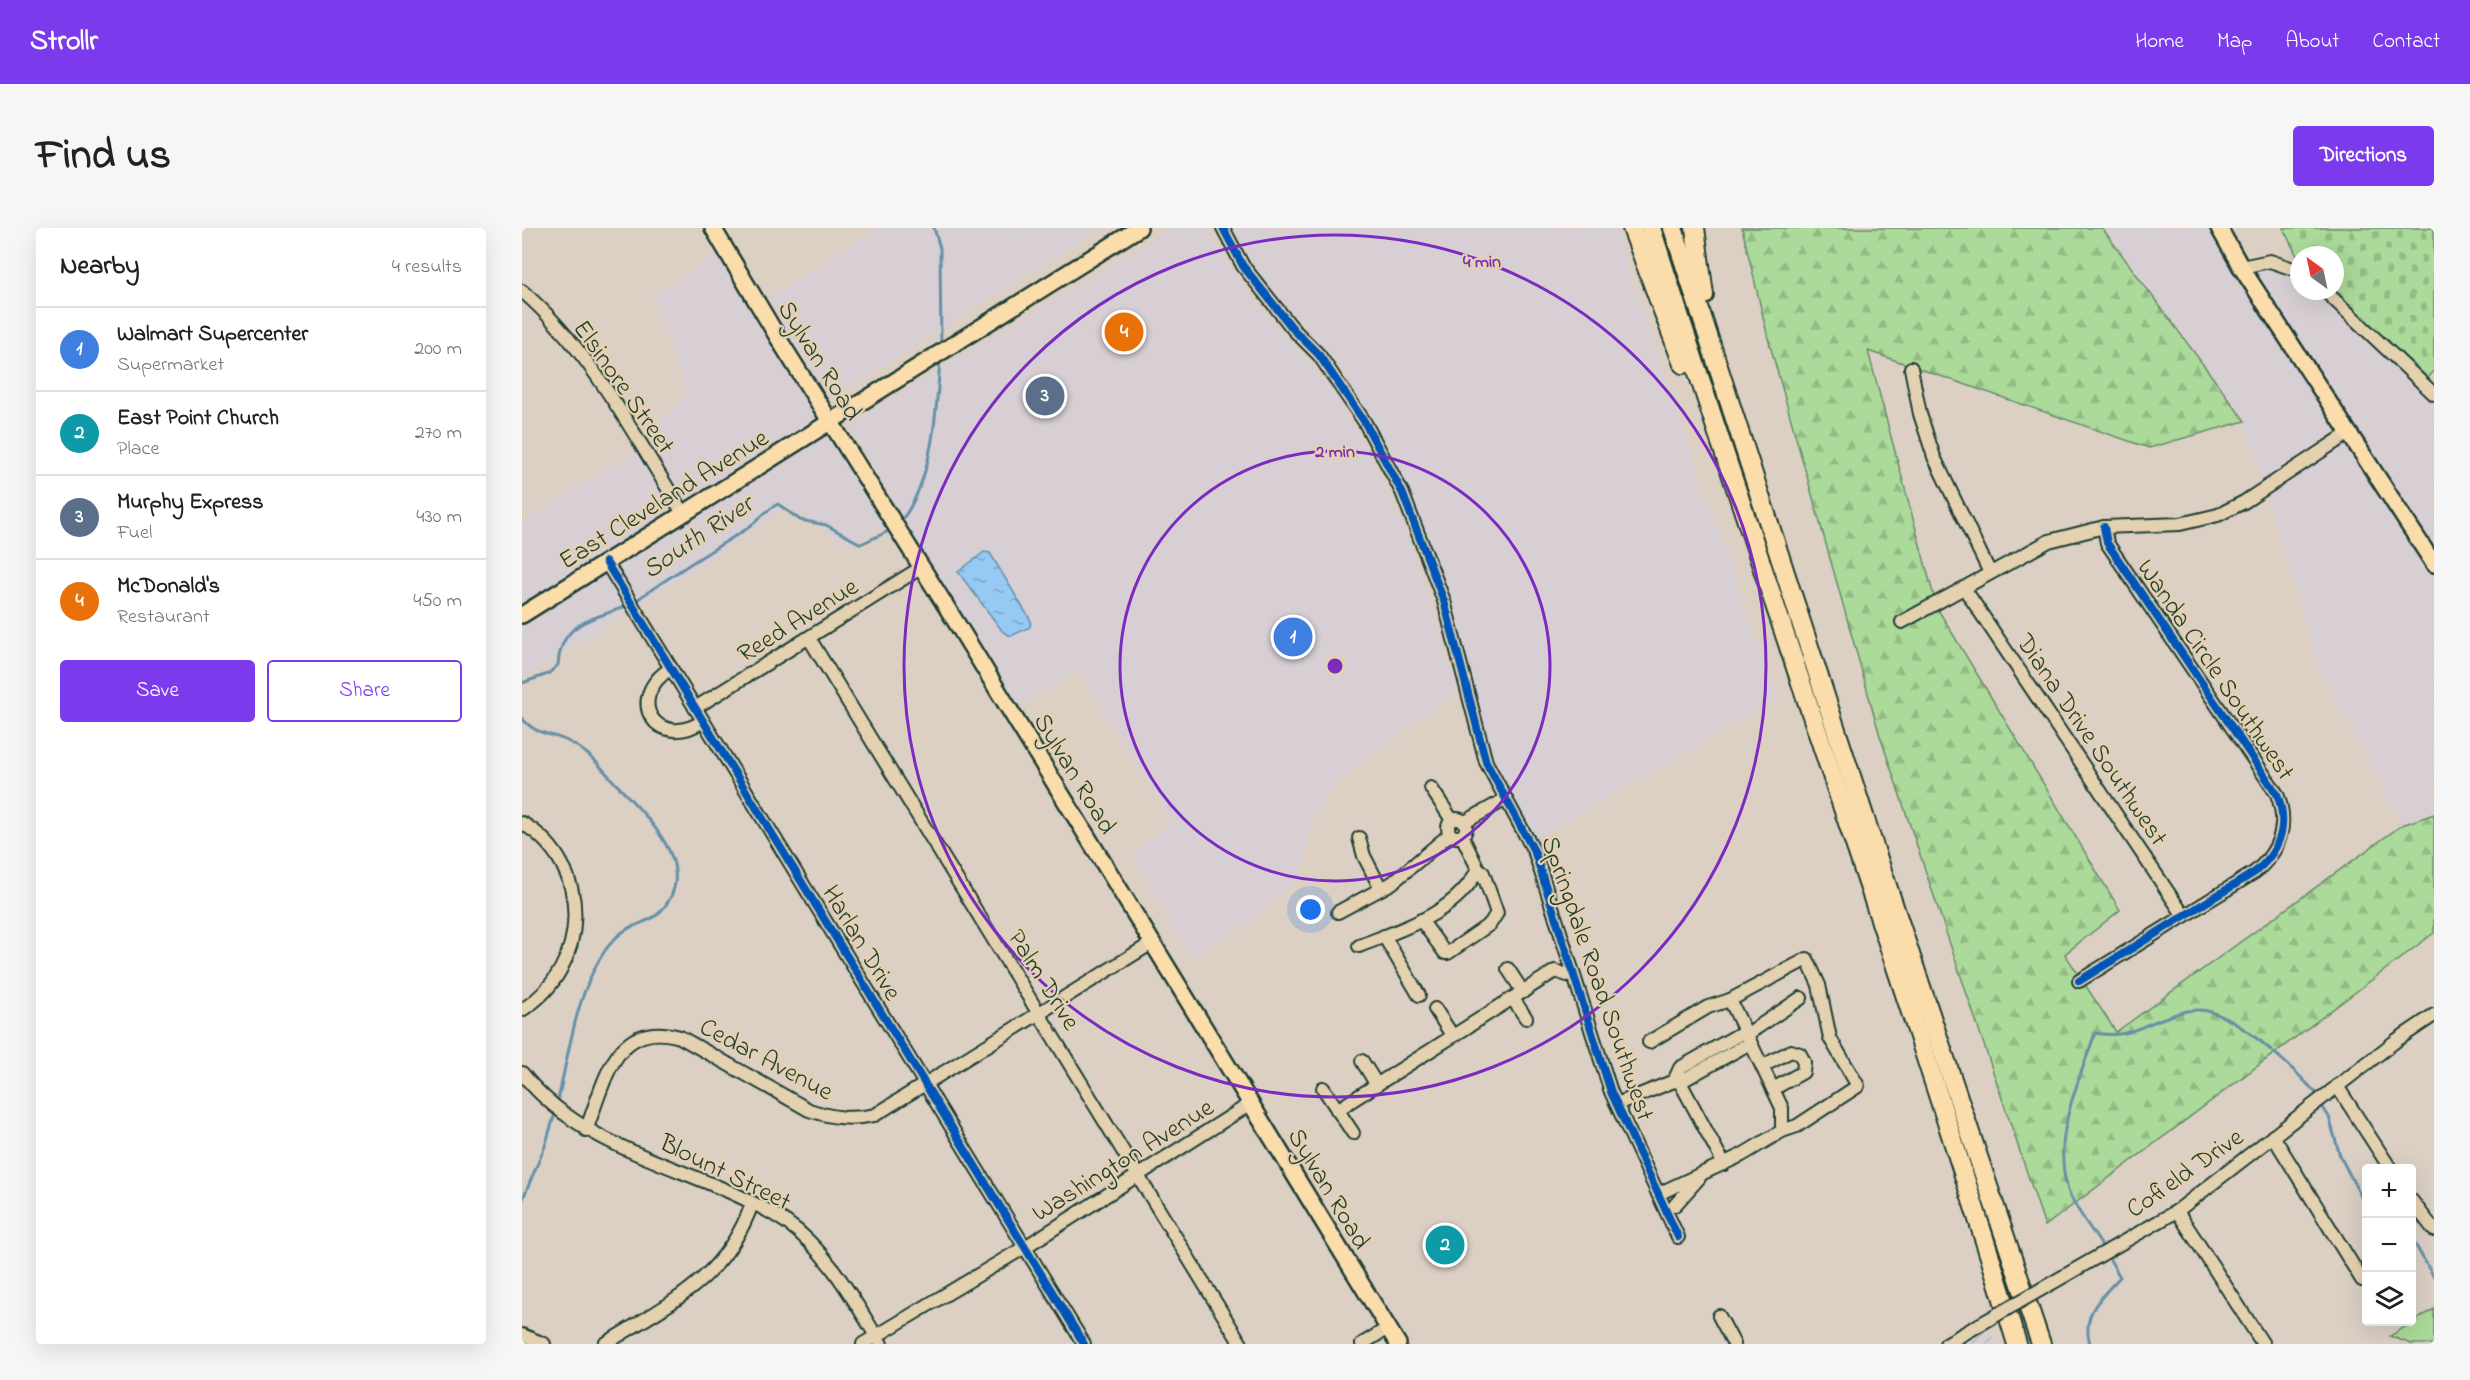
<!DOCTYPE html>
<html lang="en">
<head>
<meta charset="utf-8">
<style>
  :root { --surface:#fff; --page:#f6f6f6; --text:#202124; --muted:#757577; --line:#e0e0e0; --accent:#7c3aed }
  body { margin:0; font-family:"Indie Flower",sans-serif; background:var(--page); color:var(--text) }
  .controls { position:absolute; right:18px; bottom:18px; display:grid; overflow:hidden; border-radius:6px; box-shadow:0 6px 24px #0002 }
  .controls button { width:54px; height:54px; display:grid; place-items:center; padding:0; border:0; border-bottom:2px solid var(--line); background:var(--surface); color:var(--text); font:30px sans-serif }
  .compass { position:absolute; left:1768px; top:18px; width:54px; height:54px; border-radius:50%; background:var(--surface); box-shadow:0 6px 24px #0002; rotate:327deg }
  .you { position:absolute; left:789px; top:682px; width:21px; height:21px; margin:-15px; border:4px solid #fff; border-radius:50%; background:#1a73e8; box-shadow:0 0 0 9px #1a73e833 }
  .badge { display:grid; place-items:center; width:39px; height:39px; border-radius:50%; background:var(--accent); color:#fff; font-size:20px; font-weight:700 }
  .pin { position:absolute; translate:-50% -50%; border:3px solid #fff; box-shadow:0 2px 6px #0006 }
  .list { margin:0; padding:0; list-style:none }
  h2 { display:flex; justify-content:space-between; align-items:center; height:78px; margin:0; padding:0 24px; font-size:26px }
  h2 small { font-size:20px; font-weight:400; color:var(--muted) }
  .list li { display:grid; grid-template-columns:39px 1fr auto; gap:18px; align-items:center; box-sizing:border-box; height:84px; padding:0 24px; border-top:2px solid var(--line) }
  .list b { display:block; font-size:22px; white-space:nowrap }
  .list p { margin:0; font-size:20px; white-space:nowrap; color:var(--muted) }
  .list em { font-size:20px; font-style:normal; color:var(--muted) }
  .actions { display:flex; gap:12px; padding:18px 24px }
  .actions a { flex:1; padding:14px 0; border:2px solid var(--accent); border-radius:6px; text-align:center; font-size:21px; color:var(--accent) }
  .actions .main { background:var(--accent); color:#fff }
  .icon { flex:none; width:33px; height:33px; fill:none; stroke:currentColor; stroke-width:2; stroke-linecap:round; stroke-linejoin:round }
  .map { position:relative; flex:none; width:1912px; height:1116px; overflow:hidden; border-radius:6px }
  header { display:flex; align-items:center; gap:36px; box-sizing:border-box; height:84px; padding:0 30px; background:var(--accent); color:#fff }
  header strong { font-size:28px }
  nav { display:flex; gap:33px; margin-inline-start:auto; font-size:21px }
  .intro { display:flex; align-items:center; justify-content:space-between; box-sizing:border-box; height:144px; padding:0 36px }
  h1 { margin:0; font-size:42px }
  .button { padding:15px 27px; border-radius:6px; background:var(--accent); color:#fff; font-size:21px; font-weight:700 }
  main { display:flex; gap:36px; padding:0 36px }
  aside { flex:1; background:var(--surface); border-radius:6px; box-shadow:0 6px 24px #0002 }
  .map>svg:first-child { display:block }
  .built { fill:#d7cfd4 }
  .industrial { fill:url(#industrial-furrows) }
  .forest { fill:url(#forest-firs); stroke:#658c67; stroke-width:1.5 }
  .cemetery { fill:url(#cemetery-stones); stroke:#658c67; stroke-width:1.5 }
  .green { fill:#abda9a; stroke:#658c67; stroke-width:1.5 }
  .water { fill:url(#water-ripples); stroke:#6691a7; stroke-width:1.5 }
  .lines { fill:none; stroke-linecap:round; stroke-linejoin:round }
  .stream { stroke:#6691a7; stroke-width:3 }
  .minor-casing { stroke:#1f3d34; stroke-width:16 }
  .major-casing { stroke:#1f3d34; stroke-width:20 }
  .highway-casing { stroke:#1f3d34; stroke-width:22 }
  .minor { stroke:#e4d1af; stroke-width:12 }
  .major { stroke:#fbddab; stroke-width:15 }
  .highway { stroke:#fbddab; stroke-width:18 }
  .minor-bridge-casing { stroke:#1f3d34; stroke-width:16; stroke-linecap:butt }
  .minor-bridge { stroke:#e4d1af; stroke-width:12 }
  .cycleway-casing { stroke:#e4d1af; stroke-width:11 }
  .cycleway { stroke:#0057b8; stroke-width:8 }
  .ring { fill:none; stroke:#7b2cbf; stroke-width:3 }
  .labels { text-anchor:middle; stroke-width:4.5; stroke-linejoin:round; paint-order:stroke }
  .street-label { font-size:26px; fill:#1f3d34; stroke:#e4d1af }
  .water-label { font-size:27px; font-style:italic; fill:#25443e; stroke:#e4d1af }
  .centre { fill:#7b2cbf; stroke:#e4d1af; stroke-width:3 }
  .ring-label { font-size:18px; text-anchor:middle; font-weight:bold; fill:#7b2cbf; stroke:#e4d1af; stroke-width:4.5; stroke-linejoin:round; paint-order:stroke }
</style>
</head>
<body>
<header>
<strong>Strollr</strong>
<nav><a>Home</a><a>Map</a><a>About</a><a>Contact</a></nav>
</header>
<div class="intro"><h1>Find us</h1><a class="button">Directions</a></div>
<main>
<aside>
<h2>Nearby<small>4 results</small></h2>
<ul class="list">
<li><span class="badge" style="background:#3f7fe0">1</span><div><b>Walmart Supercenter</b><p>Supermarket</p></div><em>200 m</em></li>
<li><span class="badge" style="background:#0f9aa8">2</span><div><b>East Point Church</b><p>Place</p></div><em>270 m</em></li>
<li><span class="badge" style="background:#5c6f8a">3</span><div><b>Murphy Express</b><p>Fuel</p></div><em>430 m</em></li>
<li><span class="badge" style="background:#e8710a">4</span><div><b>McDonald's</b><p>Restaurant</p></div><em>450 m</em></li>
</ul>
<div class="actions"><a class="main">Save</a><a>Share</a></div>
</aside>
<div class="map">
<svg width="1912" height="1116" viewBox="0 0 1912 1116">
  <defs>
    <pattern id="industrial-furrows" width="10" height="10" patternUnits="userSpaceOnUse" patternTransform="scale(1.5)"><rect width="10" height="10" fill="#d7cfd4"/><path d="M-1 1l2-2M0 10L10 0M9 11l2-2" fill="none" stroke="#b8b3b7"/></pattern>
    <pattern id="forest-firs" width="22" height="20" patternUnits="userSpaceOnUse" patternTransform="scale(1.5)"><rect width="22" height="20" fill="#abda9a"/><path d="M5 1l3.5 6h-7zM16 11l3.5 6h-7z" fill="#93bc85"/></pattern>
    <pattern id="cemetery-stones" width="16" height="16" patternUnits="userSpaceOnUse" patternTransform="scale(1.5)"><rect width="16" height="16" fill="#abda9a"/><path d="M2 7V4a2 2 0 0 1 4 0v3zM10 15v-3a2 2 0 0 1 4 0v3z" fill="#93bc85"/></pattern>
    <pattern id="water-ripples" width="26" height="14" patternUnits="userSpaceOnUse" patternTransform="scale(1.5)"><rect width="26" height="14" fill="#96c9f3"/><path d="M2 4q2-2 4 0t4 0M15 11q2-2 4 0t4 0" fill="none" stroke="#7aa4c6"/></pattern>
  </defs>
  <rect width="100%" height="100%" fill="#dcd0c5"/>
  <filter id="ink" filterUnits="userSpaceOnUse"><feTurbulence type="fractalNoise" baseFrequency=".0167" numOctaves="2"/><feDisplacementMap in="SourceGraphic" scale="12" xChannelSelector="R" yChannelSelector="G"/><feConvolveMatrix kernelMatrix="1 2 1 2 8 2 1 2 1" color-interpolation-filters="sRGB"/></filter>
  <g filter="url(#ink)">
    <!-- built -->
    <g class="built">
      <path d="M355,0H578L308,172L244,72Z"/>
      <path d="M650,0H683L725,64L807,157L844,221L887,312L936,462L847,528L809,561L792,588L779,644L755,670L728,693L668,728L611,627L649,592L557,443L494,479L328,201L333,193Z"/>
      <path d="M712,0H1092L1255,472L1012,612L975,544L950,447L915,333L897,287L850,192L815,135L738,48Z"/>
      <path d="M1587,0H1687L1724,56L1744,40L1774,47L1777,49V63H1793L1831,96L1898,160L1912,179V586L1880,597L1795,434L1723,193L1584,2Z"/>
      <path d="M197,25L291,182L365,295L329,319L266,279L0,452V294L114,223L165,165L131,68Z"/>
    </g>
    <!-- industrial -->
    <path class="industrial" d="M1465,1093L1473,1116H1425Z"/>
    <!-- forest -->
    <path class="forest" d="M1220,0H1580L1723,193L1627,220L1346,123L1415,380L1598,682L1543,726L1594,804L1880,597L1912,586V705L1523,998L1358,508L1246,110Z"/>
    <!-- cemetery -->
    <path class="cemetery" d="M1761,0H1912V143L1906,150L1811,63H1813V27H1777V32Z"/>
    <!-- green -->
    <path class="green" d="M1912,1081V1116H1889L1868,1108Z"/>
    <!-- water -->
    <path class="water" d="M462,324L468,325L509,393L508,399L489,408L481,404L436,344Z"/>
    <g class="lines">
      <!-- stream -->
      <g class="stream">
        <path d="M412,0L418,20L419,118"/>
        <path d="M378,294C411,255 415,180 418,130"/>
        <path d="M112,374C148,348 185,325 223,302C235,294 242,283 256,276L278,292L304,297L339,316L369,302"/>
        <path d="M0,455L26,446L36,437C39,391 74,392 106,377"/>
        <path d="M0,490C12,506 27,505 43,512C61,520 73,532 85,546C116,582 186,637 136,686C129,692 121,694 112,698C100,702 89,714 82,724C53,768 47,826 35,876"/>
        <path d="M1800,878L1807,889L1818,928L1844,978"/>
        <path d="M0,973L23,918L34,882"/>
        <path d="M1890,1011L1912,1049"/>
        <path d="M1580,1018C1569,1000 1553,981 1546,962C1529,909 1557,854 1573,805C1607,811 1617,798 1648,788C1656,785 1666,782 1675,782C1709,780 1772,841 1794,865"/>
        <path d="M1568,1116C1559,1086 1579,1069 1598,1049L1587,1030"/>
      </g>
      <!-- minor casing -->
      <g class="minor-casing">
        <g id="minor">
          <path d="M701,0L721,38L772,102L797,127L842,193L880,264L922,373L964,534L1013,625L1089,864L1156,1009"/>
          <path d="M1719,39L1748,33L1777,43"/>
          <path d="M0,63C69,122 113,209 161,285"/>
          <path d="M1803,63L1912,166"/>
          <path d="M1389,140L1398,186L1412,229L1468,345"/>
          <path d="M84,334L562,1116"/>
          <path d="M1442,360L1662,688"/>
          <path d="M1380,394L1527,313L1582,299L1658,296L1696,287L1722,274L1827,205"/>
          <path d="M287,410L719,1116"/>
          <path d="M149,440C100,472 136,523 181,493"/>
          <path d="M173,480L400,339"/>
          <path d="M909,560L930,592"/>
          <circle cx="935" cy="600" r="9"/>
          <path d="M943,594L984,571"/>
          <path d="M0,595C72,637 68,740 0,782"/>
          <path d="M837,610L842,628L859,661"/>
          <path d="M816,684L870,655L928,606"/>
          <path d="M899,692L923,725H926L968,696L975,685L961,645L956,641"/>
          <path d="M862,708L897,767"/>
          <path d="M837,718C880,701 935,685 956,641L940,608"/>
          <path d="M986,741L1001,764"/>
          <path d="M1557,753L1733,644C1758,623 1767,597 1755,566L1585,315L1582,299"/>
          <path d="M991,771L1004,790"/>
          <path d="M913,781L930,807"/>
          <path d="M1224,807L1279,770"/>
          <path d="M1127,814L1186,779L1208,772L1285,731L1297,757L1308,810L1336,858L1275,898L1260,903"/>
          <path d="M840,833L855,857"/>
          <path d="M1241,838L1269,823L1278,826L1282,834L1281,844L1251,861"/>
          <path d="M0,845C66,929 179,938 264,994C306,1023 332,1073 359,1116"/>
          <path d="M1152,853L1158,840L1223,803"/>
          <path d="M1158,854L1202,936"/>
          <path d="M1815,858L1868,940"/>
          <path d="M801,860L831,905"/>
          <path d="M1095,876L1152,853L1158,854L1228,815"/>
          <path d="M815,882L1033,743L1045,747"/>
          <path d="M64,902C83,855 92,790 158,809L287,882C311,890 329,892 353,887L630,715"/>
          <path d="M1751,908L1840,1052"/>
          <path d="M1136,966L1220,927L1260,903V880L1208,772"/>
          <path d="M1890,973L1912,1002"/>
          <path d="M1153,977L1177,950"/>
          <path d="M1655,983L1741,1116"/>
          <path d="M1544,1047L1655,983L1875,812L1912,787"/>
          <path d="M1197,1088L1212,1116"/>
          <path d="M0,1107L22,1116"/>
          <path d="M83,1116C147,1075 202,1053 230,976"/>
          <path d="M341,1116L503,1019L728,876"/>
          <path d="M840,1116L866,1100"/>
          <path d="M1424,1116L1450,1101"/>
        </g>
      </g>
      <!-- major casing -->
      <g class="major-casing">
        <g id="major">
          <path d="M191,0L261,118L437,399L876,1116"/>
          <path d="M1697,0L1719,39L1912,336"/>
          <path d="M0,387L617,0"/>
        </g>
      </g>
      <!-- highway casing -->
      <g class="highway-casing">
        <g id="highway">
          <path d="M1110,0L1161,136"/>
          <path d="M1129,0C1248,373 1380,742 1495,1116"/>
          <path d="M1151,0L1355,628L1519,1116"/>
          <path d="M1173,0L1182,67"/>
        </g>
      </g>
      <!-- minor -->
      <use href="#minor" class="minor"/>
      <!-- major -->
      <use href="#major" class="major"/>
      <!-- highway -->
      <use href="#highway" class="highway"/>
      <!-- minor-bridge casing -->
      <g class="minor-bridge-casing">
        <path id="minor-bridge" d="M1450,1101L1544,1047"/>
      </g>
      <!-- minor-bridge -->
      <use href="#minor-bridge" class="minor-bridge"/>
      <!-- cycleway casing -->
      <g class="cycleway-casing">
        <g id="cycleway">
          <path d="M701,0L721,38L772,102L797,127L842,193L880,264L922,373L964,534L1013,625L1089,864L1156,1009"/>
          <path d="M84,334L562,1116"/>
          <path d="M1557,753L1733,644C1758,623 1767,597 1755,566L1585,315L1582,299"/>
        </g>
      </g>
      <!-- cycleway -->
      <use href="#cycleway" class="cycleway"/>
    </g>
  </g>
  <!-- distance rings -->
  <g class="ring">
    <circle cx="813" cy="438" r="215"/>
    <circle cx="813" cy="438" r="431"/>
  </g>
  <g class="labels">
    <!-- street labels -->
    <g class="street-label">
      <text transform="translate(299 132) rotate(58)" y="9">Sylvan Road</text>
      <text transform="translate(103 158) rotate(55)" y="9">Elsinore Street</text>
      <text transform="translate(141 270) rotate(-32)" y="9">East Cleveland Avenue</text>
      <text transform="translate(275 391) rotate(-32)" y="9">Reed Avenue</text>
      <text transform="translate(1695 441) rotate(56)" y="9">Wanda Circle Southwest</text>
      <text transform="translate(1571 511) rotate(56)" y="9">Diana Drive Southwest</text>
      <text transform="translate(554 545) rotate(59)" y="9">Sylvan Road</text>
      <text transform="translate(341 714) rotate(59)" y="9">Harlan Drive</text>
      <text transform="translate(1077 750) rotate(71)" y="9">Springdale Road Southwest</text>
      <text transform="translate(523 751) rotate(58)" y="9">Palm Drive</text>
      <text transform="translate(245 830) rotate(28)" y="9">Cedar Avenue</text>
      <text transform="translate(600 931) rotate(-32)" y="9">Washington Avenue</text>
      <text transform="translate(204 943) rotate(26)" y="9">Blount Street</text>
      <text transform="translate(1662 944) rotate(-35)" y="9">Cofield Drive</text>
      <text transform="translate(808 960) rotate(59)" y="9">Sylvan Road</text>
    </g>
    <!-- water labels -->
    <g class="water-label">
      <text transform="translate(175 308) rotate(-34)" y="9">South River</text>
    </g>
  </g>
  <circle cx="813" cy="438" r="9" class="centre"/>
  <g class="ring-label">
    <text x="960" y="39">4 min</text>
    <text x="813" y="229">2 min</text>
  </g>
</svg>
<div class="controls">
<button>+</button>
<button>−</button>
<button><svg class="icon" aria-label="layers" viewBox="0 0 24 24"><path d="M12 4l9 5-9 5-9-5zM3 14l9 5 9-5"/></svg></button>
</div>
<svg class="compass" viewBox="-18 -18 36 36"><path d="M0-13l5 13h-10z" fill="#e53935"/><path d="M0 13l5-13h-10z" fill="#757577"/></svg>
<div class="you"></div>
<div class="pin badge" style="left:771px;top:409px;background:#3f7fe0">1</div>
<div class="pin badge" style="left:923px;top:1017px;background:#0f9aa8">2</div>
<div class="pin badge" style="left:523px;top:168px;background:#5c6f8a">3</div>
<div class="pin badge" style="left:602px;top:104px;background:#e8710a">4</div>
</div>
</main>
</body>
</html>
